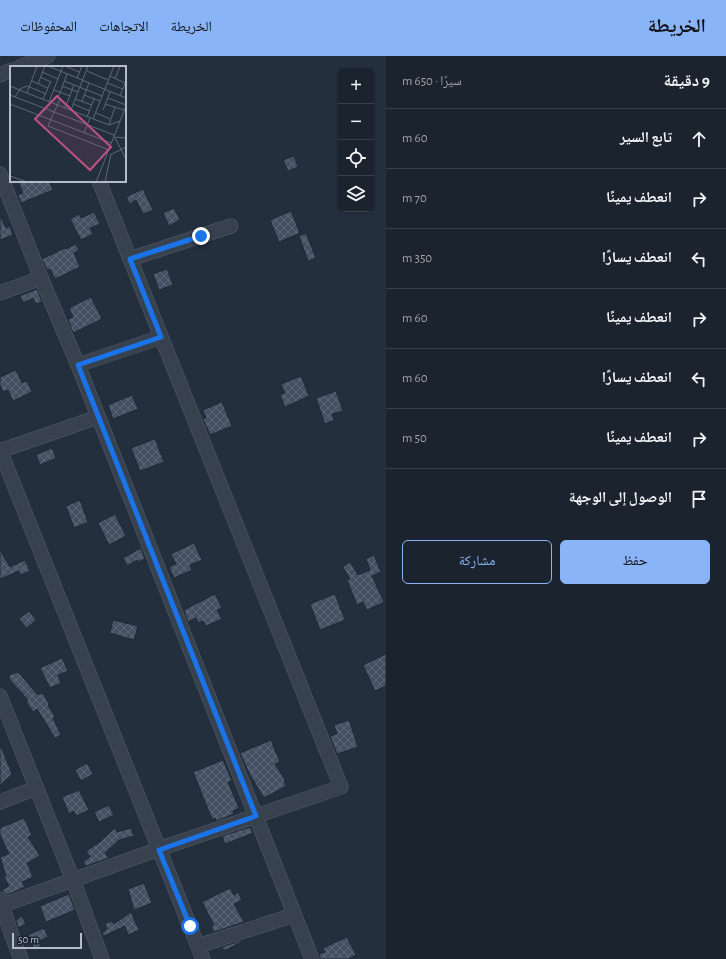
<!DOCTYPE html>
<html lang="ar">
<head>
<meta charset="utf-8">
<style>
  :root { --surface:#1b232e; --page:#242b36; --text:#f1f3f6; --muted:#a0a4aa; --line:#39404a; --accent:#8ab4f8 }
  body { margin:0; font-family:"Alegreya Sans","Noto Naskh Arabic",sans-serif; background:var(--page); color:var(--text); direction:rtl }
  .controls { position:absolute; right:12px; top:12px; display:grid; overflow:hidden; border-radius:6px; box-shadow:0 1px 3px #0004 }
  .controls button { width:36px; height:36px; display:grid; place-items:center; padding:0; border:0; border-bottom:1px solid var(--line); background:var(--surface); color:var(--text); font:20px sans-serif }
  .scale { position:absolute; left:12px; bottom:10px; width:70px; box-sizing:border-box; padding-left:4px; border:2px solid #b4bcc9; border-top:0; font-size:11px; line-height:14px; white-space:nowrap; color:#b4bcc9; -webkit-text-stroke:3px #1d2633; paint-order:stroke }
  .stop { position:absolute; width:12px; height:12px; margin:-9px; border:3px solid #1a73e8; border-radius:50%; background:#fff }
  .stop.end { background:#1a73e8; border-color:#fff; box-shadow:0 1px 4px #0008 }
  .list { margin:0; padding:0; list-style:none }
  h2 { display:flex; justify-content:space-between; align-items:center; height:52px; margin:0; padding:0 16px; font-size:17px }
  h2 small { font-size:13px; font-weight:400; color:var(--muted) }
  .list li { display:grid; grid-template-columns:26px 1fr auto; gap:12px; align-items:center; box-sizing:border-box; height:60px; padding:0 16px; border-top:1px solid var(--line) }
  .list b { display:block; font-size:15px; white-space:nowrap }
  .list em { font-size:13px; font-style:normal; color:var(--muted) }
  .actions { display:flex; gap:8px; padding:12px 16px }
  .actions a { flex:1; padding:9px 0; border:1px solid var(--accent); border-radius:6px; text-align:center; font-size:14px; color:var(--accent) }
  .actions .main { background:var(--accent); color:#111 }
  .icon { flex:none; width:22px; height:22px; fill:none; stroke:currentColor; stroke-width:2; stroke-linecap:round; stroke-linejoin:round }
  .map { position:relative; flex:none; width:386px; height:903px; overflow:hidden; direction:ltr }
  header { display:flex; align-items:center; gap:24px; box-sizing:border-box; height:56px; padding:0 20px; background:var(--accent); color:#111 }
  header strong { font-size:19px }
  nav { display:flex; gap:22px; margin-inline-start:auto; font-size:14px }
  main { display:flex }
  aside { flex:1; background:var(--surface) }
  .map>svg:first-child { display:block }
  .building { fill:url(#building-cross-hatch); stroke:#1f2835 }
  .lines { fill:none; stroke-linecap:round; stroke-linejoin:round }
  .minor-casing { stroke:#565f6c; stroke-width:15 }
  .minor { stroke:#38414e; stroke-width:14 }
  .route { stroke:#1a73e8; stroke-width:5 }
  .inset-road { fill:none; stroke:#5e6776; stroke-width:1 }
  .view { fill:#bd5182; fill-opacity:0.15; stroke:#bd5182; stroke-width:2 }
  .inset-edge { fill:none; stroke:#b4bcc9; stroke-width:2 }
</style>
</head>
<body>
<header>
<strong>الخريطة</strong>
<nav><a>الخريطة</a><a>الاتجاهات</a><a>المحفوظات</a></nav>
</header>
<main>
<aside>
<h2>9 دقيقة<small>سيرًا · 650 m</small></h2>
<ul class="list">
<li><svg class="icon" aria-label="ahead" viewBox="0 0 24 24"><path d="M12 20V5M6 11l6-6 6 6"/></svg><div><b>تابع السير</b></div><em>60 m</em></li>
<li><svg class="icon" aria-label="right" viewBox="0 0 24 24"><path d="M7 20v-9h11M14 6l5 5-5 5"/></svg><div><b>انعطف يمينًا</b></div><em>70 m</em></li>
<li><svg class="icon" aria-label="left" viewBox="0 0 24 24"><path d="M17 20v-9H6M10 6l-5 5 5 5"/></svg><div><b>انعطف يسارًا</b></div><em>350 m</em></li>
<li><svg class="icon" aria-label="right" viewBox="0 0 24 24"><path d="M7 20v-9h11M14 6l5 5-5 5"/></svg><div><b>انعطف يمينًا</b></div><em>60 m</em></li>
<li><svg class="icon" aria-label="left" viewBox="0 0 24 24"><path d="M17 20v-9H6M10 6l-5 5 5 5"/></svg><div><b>انعطف يسارًا</b></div><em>60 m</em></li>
<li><svg class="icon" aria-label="right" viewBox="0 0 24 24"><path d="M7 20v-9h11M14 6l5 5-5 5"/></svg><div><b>انعطف يمينًا</b></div><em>50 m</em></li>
<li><svg class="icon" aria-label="arrive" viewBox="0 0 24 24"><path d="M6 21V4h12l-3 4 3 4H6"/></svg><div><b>الوصول إلى الوجهة</b></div></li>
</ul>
<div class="actions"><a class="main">حفظ</a><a>مشاركة</a></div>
</aside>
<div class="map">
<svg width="386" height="903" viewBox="0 0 386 903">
  <defs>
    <pattern id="building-cross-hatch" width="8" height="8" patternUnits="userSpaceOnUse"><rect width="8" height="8" fill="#455162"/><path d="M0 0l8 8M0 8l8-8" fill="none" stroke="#5d6877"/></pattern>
  </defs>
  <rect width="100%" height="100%" fill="#242f3e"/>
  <!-- building -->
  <g class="building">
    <path d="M294,100L298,111L288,115L283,104Z"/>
    <path d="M18,125H49L53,134L21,147L18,139L23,137Z"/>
    <path d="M143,133L153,154L143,158L136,144L130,148L126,141Z"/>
    <path d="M174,152L180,164L169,170L163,157Z"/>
    <path d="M291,155L300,177L279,186L270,164Z"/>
    <path d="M94,156L100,168L90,172L93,178L81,184L70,163L79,158L81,162Z"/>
    <path d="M0,159L6,172L10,170L13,179L0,184Z"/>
    <path d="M306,177L316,202L308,205L299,180Z"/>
    <path d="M76,188L79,194L74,197L80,211L55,223L50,213L47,214L42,203L65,192L66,193Z"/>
    <path d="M167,213L173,229L159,234L153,218Z"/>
    <path d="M37,233L42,246L36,248L33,242L23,247L20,240Z"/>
    <path d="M91,241L102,263L73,277L68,263L73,261L69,252Z"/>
    <path d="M16,314L22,327L27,325L32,336L13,345L8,334L3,336L0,329V321Z"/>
    <path d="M301,320L309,340L285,351L280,339L285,337L281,328Z"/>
    <path d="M336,335L343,355L332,358L334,364L325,368L316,342Z"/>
    <path d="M132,339L138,353L113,363L108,349Z"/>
    <path d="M222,346L232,370L210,379L203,363L206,362L203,354Z"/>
    <path d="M155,383L164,406L140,415L131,392Z"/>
    <path d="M52,392L56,402L40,409L36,399Z"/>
    <path d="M80,444L88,466L74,472L66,450Z"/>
    <path d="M115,458L126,480L109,489L98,467Z"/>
    <path d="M194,487L202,504L190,509L192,514L174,522L169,511L176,508L171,498Z"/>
    <path d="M141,492L145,503L138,506L137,504L127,510L123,502Z"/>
    <path d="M0,494L10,511L25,504L30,515L21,519L19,515L0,523Z"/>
    <path d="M374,499L381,516L372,520L384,546L367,554L363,546L357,549L347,524L350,523L343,511L350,506L358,519L370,514L366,503Z"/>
    <path d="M215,538L222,552L217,554L222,563L206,570L203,565L198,567L196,562L188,566L184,554Z"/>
    <path d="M335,538L345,564L320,574L310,548Z"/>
    <path d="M29,555L36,564L27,572L19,563Z"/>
    <path d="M113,564L138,570L134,584L110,577Z"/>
    <path d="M386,598V630L375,635L363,609Z"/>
    <path d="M62,602L68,615L58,619L61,627L50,632L40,612Z"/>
    <path d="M18,616L38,639L43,637L49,648L48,649L55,661L53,662L61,679L55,682L37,653L33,656L26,645L28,644L10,624L9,619Z"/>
    <path d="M349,664L358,691L337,698L330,680L337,678L334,669Z"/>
    <path d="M271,684L280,706L275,708L285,724L284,725L286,730L264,742L250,719L240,697Z"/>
    <path d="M0,688L12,718L0,729Z"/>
    <path d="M223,704L232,725L228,726L239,752L233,755L234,758L216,765L215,762L212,763L193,716Z"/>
    <path d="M87,707L93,718L81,725L75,714Z"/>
    <path d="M79,734L89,754L76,760L74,755L69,758L62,741Z"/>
    <path d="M109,749L114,759L99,766L94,756Z"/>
    <path d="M24,762L32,779L28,781L40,800L27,807L33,821L22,826L25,831L7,839L2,834L9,830L4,821L6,820L0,801L9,798L0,779V772Z"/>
    <path d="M250,771L253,777L225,788L222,780Z"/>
    <path d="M115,772L117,776L131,772L134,780L119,784L105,797L109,802L86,810L83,806L90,801L86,795L100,786Z"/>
    <path d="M144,827L152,847L134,854L128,833Z"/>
    <path d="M230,832L234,839L238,836L242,844L234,848L244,866L214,876L211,870L214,869L202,846Z"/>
    <path d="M69,838L75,854L46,866L40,850Z"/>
    <path d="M131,856L139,874L128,879L125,870L104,880L102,877L107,873L105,868L112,865L114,868Z"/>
    <path d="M22,860L26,868L18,872L16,864Z"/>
    <path d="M44,872L48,881L39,885L41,890L34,893L28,879Z"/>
    <path d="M347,881L356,899L348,903H320L319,898L325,896L323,892Z"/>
    <path d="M249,882L224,895L222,891Z"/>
  </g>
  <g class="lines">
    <!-- minor casing -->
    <g class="minor-casing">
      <g id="minor">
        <path d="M20,11L48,0"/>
        <path d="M0,19L11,14"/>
        <path d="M0,118L41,222L78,309L312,903"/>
        <path d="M130,203L231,170"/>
        <path d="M0,237L41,222"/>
        <path d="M78,309L161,281"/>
        <path d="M0,394L203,903"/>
        <path d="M0,395L98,361"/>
        <path d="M0,640L73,824L102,903"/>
        <path d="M0,746L36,732"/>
        <path d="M0,843L11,877L21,903"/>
        <path d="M3,849L159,793L341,731L99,125"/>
        <path d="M198,890L294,859"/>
      </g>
    </g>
    <!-- minor -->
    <use href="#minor" class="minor"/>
  </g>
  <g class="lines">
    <!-- route -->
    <path class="route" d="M190,870L159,794L256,760L78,309L161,281L130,203L201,180"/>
  </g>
  <!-- overview -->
  <g transform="translate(10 10)">
    <rect width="116" height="116" fill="#242f3e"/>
    <path class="inset-road" d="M27,0L17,27L99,59L110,55M38,0L116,32M55,0L69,6M77,5L98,14M32,6L48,13M100,10L115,17M30,11L41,16M67,12L72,0M105,13L110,0M22,15L38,22M54,15L92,30M97,17L113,23M28,18L35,0M0,20L17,27M52,20L68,26M44,24L60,30M0,29L104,69M74,29L90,35M110,30L116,15M5,31L10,23L17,20L36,28M48,32L57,8M98,32L116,39M33,33L41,15M50,33L38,60L99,84M65,33L82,39M72,35L79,17M39,36L53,0M0,38L101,77M63,38L80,45M95,38L114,44M55,42L64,19M61,44L78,0M93,44L100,26M86,47L100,53M77,51L84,33M83,53L104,0M99,59L105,41M74,67L80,52M104,71L116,72M105,72L116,93M100,89L116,81M0,110L17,116M86,116L116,40M95,116L101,88"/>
    <path class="view" d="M47,30L101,81L80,104L25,53Z"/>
    <rect width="116" height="116" class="inset-edge"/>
  </g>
</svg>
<div class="controls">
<button>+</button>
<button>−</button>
<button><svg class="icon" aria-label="locate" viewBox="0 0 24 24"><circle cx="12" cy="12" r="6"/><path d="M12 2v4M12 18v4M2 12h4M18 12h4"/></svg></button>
<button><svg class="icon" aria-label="layers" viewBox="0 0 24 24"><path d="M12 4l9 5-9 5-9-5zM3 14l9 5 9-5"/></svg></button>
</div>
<div class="scale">50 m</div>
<div class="stop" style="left:190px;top:870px"></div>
<div class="stop end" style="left:201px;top:180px"></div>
</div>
</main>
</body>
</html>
